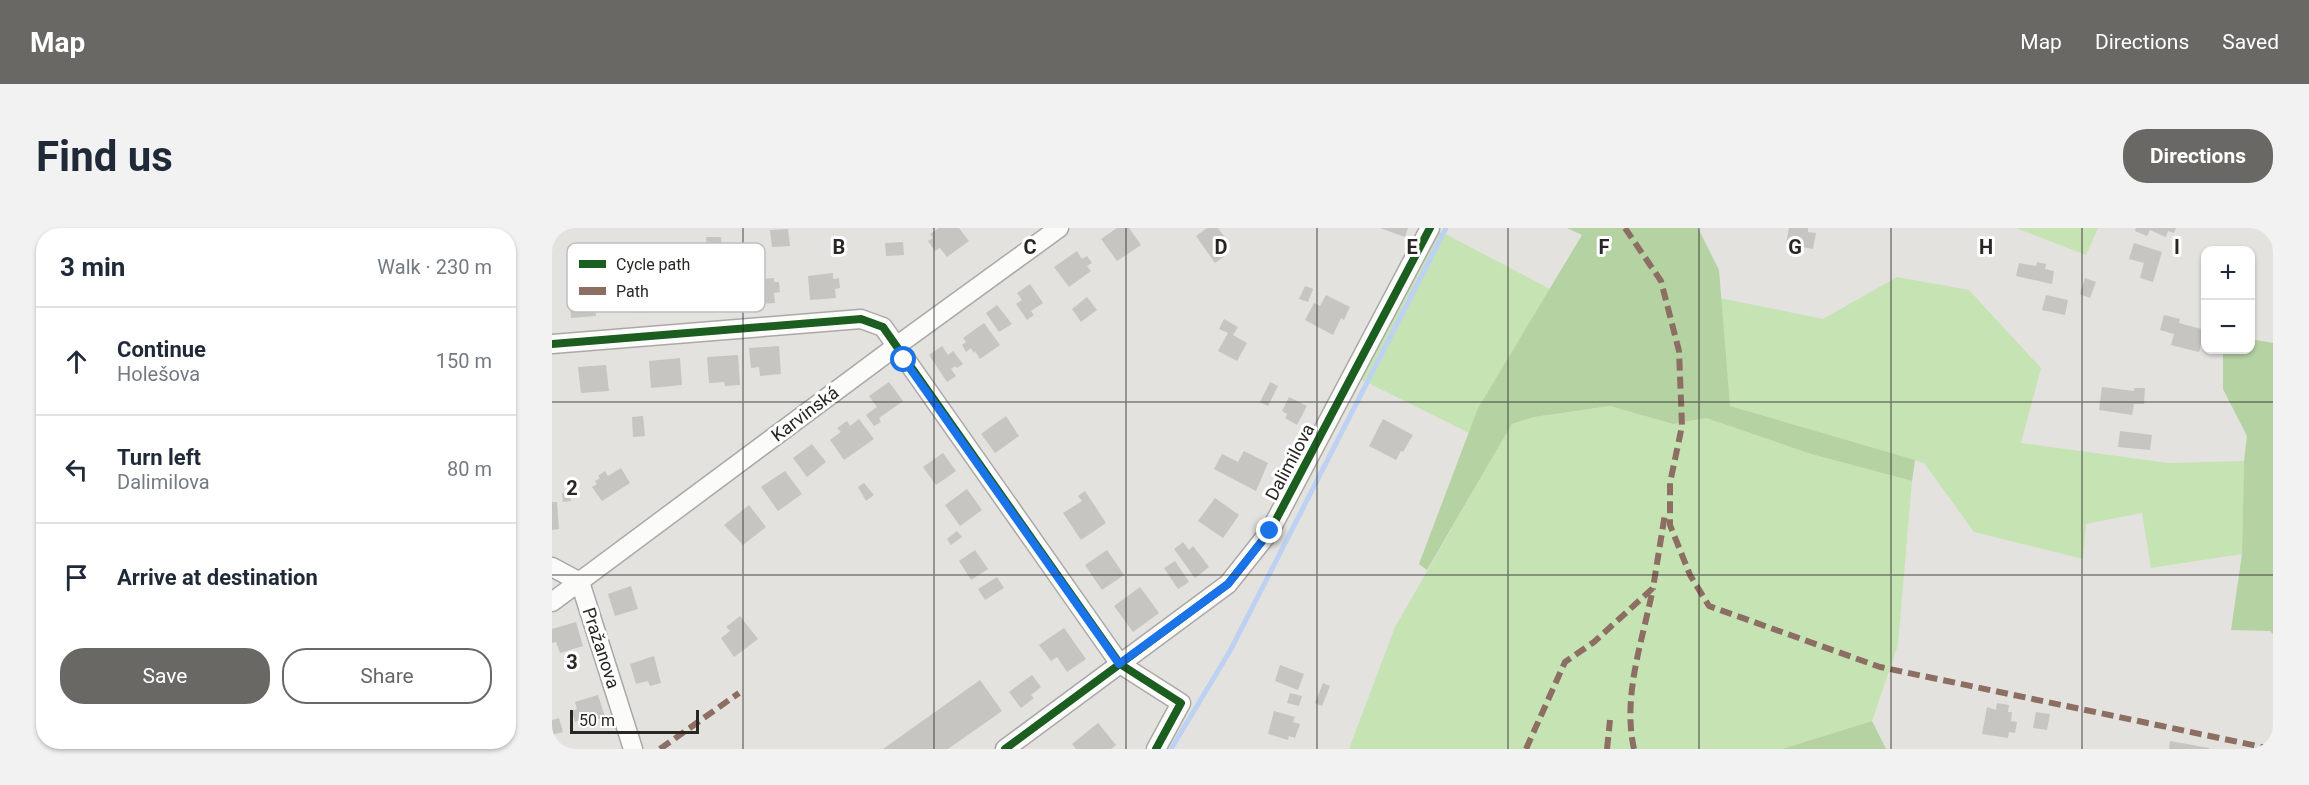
<!DOCTYPE html>
<html lang="en">
<head>
<meta charset="utf-8">
<style>
  :root { --surface:#fff; --page:#f2f2f3; --text:#1f2937; --muted:#747a83; --line:#e0e1e3; --accent:#6a6865 }
  body { margin:0; font-family:Roboto,sans-serif; background:var(--page); color:var(--text) }
  .controls { position:absolute; right:18px; top:18px; display:grid; overflow:hidden; border-radius:12px; box-shadow:0 2px 4px #0004 }
  .controls button { width:54px; height:54px; display:grid; place-items:center; padding:0; border:0; border-bottom:2px solid var(--line); background:var(--surface); color:var(--text); font:30px sans-serif }
  .scale { position:absolute; left:18px; bottom:15px; width:129px; box-sizing:border-box; padding-left:6px; border:3px solid #282724; border-top:0; font-size:16px; line-height:21px; white-space:nowrap; color:#282724; -webkit-text-stroke:4px #fff; paint-order:stroke }
  .stop { position:absolute; width:18px; height:18px; margin:-14px; border:4px solid #1a73e8; border-radius:50%; background:#fff }
  .stop.end { background:#1a73e8; border-color:#fff; box-shadow:0 2px 6px #0008 }
  .list { margin:0; padding:0; list-style:none }
  h2 { display:flex; justify-content:space-between; align-items:center; height:78px; margin:0; padding:0 24px; font-size:26px }
  h2 small { font-size:20px; font-weight:400; color:var(--muted) }
  .list li { display:grid; grid-template-columns:39px 1fr auto; gap:18px; align-items:center; box-sizing:border-box; height:108px; padding:0 24px; border-top:2px solid var(--line) }
  .list b { display:block; font-size:22px; white-space:nowrap }
  .list p { margin:0; font-size:20px; white-space:nowrap; color:var(--muted) }
  .list em { font-size:20px; font-style:normal; color:var(--muted) }
  .actions { display:flex; gap:12px; padding:18px 24px }
  .actions a { flex:1; padding:14px 0; border:2px solid var(--accent); border-radius:24px; text-align:center; font-size:21px; color:var(--accent) }
  .actions .main { background:var(--accent); color:#fff }
  .icon { flex:none; width:33px; height:33px; fill:none; stroke:currentColor; stroke-width:2; stroke-linecap:round; stroke-linejoin:round }
  .map { position:relative; flex:none; width:1721px; height:521px; overflow:hidden; border-radius:24px }
  header { display:flex; align-items:center; gap:36px; box-sizing:border-box; height:84px; padding:0 30px; background:var(--accent); color:#fff }
  header strong { font-size:28px }
  nav { display:flex; gap:33px; margin-inline-start:auto; font-size:21px }
  .intro { display:flex; align-items:center; justify-content:space-between; box-sizing:border-box; height:144px; padding:0 36px }
  h1 { margin:0; font-size:42px }
  .button { padding:15px 27px; border-radius:24px; background:var(--accent); color:#fff; font-size:21px; font-weight:700 }
  main { display:flex; gap:36px; padding:0 36px }
  aside { flex:1; background:var(--surface); border-radius:24px; box-shadow:0 2px 4px #0004 }
  .map>svg:first-child { display:block }
  .green { fill:#c6e3b4 }
  .forest { fill:#b5d2a2 }
  .lines { fill:none; stroke-linecap:round; stroke-linejoin:round }
  .stream { stroke:#bdd1f2; stroke-width:5 }
  .building { fill:#c6c5c1 }
  .minor-casing { stroke:#aaa9a6; stroke-width:21 }
  .minor { stroke:#fbfbfa; stroke-width:18 }
  .quiet { stroke:#8d6e63; stroke-width:6; stroke-dasharray:12 6; stroke-linecap:butt }
  .cycleway-casing { stroke:#fff; stroke-width:11 }
  .cycleway { stroke:#1b5e20; stroke-width:8 }
  .route { stroke:#1a73e8; stroke-width:8 }
  .grid { fill:none; stroke:#282724; stroke-width:1.5; stroke-opacity:0.55 }
  .labels { text-anchor:middle; stroke-width:6; stroke-linejoin:round; paint-order:stroke }
  .street-label { font-size:18px; fill:#282724; stroke:#fff }
  .key { fill:#fff; stroke:#bebebd; stroke-width:1.5 }
  .key-label { font-size:16px; fill:#282724 }
  .grid-label { font-size:20px; text-anchor:middle; font-weight:bold; fill:#282724; stroke:#fff; stroke-width:6; stroke-linejoin:round; paint-order:stroke }
</style>
</head>
<body>
<header>
<strong>Map</strong>
<nav><a>Map</a><a>Directions</a><a>Saved</a></nav>
</header>
<div class="intro"><h1>Find us</h1><a class="button">Directions</a></div>
<main>
<aside>
<h2>3 min<small>Walk · 230 m</small></h2>
<ul class="list">
<li><svg class="icon" aria-label="ahead" viewBox="0 0 24 24"><path d="M12 20V5M6 11l6-6 6 6"/></svg><div><b>Continue</b><p>Holešova</p></div><em>150 m</em></li>
<li><svg class="icon" aria-label="left" viewBox="0 0 24 24"><path d="M17 20v-9H6M10 6l-5 5 5 5"/></svg><div><b>Turn left</b><p>Dalimilova</p></div><em>80 m</em></li>
<li><svg class="icon" aria-label="arrive" viewBox="0 0 24 24"><path d="M6 21V4h12l-3 4 3 4H6"/></svg><div><b>Arrive at destination</b></div></li>
</ul>
<div class="actions"><a class="main">Save</a><a>Share</a></div>
</aside>
<div class="map">
<svg width="1721" height="521" viewBox="0 0 1721 521">
  <rect width="100%" height="100%" fill="#e4e2de"/>
  <!-- green -->
  <g class="green">
    <path d="M1464,0H1546L1534,27Z"/>
    <path d="M886,2L998,61L926,180L917,205L808,151Z"/>
    <path d="M1345,49L1417,62L1489,140L1469,215L1617,235L1692,233L1690,326L1599,340L1590,285L1534,296L1531,331L1422,304L1372,235L1178,178L1168,70L1271,91Z"/>
    <path d="M1058,178L1121,196L1154,190L1259,226L1360,253L1346,417L1320,493L1230,521H797L843,399L960,196L982,189Z"/>
  </g>
  <!-- forest -->
  <g class="forest">
    <path d="M1015,0H1146L1167,42L1178,178L1363,232L1360,253L1259,226L1154,190L1121,196L1058,178L982,189L960,196L875,342L867,336L926,180L1030,7Z"/>
    <path d="M1699,111L1721,115V406L1718,403L1679,402L1690,326L1692,233L1695,208L1671,161V122H1698Z"/>
    <path d="M1320,493L1334,521H1230Z"/>
  </g>
  <g class="lines">
    <!-- stream -->
    <path class="stream" d="M619,521L678,423L894,0"/>
  </g>
  <!-- building -->
  <g class="building">
    <path d="M387,0H407L417,13L395,29L388,20L383,23L376,13L381,10L378,6Z"/>
    <path d="M565,0H577L589,17L565,33L549,11Z"/>
    <path d="M655,0H666L677,15L668,21L673,28L663,35L644,8Z"/>
    <path d="M828,0H856L853,9Z"/>
    <path d="M1237,0H1256V4L1264,5L1261,21L1234,16Z"/>
    <path d="M1584,0H1624L1622,5L1616,3L1614,9L1598,2L1595,8L1583,3Z"/>
    <path d="M236,1L238,18L220,19L218,2Z"/>
    <path d="M154,9H169L170,19L155,20Z"/>
    <path d="M351,14L352,27L334,28L333,15Z"/>
    <path d="M1582,15L1610,24L1601,54L1588,50L1592,35L1577,31Z"/>
    <path d="M525,23L530,31L535,28L540,35L535,38L539,43L517,59L502,39Z"/>
    <path d="M1485,34L1494,36L1493,41L1502,43L1500,56L1464,48L1467,35L1484,38Z"/>
    <path d="M281,45V51L287,50L288,60L283,61L284,70L258,72L256,48Z"/>
    <path d="M222,50V54H227L228,64L222,65L223,75L198,77L196,52Z"/>
    <path d="M1533,50L1544,54L1538,70L1528,66Z"/>
    <path d="M478,56L491,75L479,83L482,87L475,92L464,76L470,72L465,65Z"/>
    <path d="M753,58L761,61L756,74L747,71Z"/>
    <path d="M104,59V70L113,69L114,83L82,85L81,78H75V69L81,68V61Z"/>
    <path d="M42,63V67L49,66L50,77H43L44,88L19,90L17,65Z"/>
    <path d="M774,67L798,79L792,92L789,90L781,107L753,92L762,75L768,78Z"/>
    <path d="M1494,67L1516,72L1513,87L1490,82Z"/>
    <path d="M535,69L545,82L529,94L520,81Z"/>
    <path d="M445,77L460,96L447,104L434,85Z"/>
    <path d="M1612,87L1628,91L1627,95L1653,102L1647,124L1619,117L1622,106L1608,102Z"/>
    <path d="M672,91L686,99L681,107L695,115L685,133L666,123L676,105L667,101Z"/>
    <path d="M432,95L448,117L428,131L423,123L422,125L419,120L414,124L410,117L414,114L411,110Z"/>
    <path d="M227,118L229,146L208,148L207,139L199,140L197,120Z"/>
    <path d="M390,118L396,127L401,123L411,136L405,140L403,138L399,141L404,148L395,154L377,127Z"/>
    <path d="M186,127L188,157L173,158L172,154L157,155L155,129Z"/>
    <path d="M128,130L130,157L99,160L97,133Z"/>
    <path d="M54,137L57,163L29,165L26,139Z"/>
    <path d="M337,154L351,173L327,190L329,194L322,198L314,187L325,179L317,168Z"/>
    <path d="M718,154L726,158L716,178L708,174Z"/>
    <path d="M1550,159L1582,163V160H1593L1592,176H1582L1580,187L1547,182Z"/>
    <path d="M737,169L755,178L745,197L733,190L735,186L730,183Z"/>
    <path d="M91,188L93,208L81,209L80,189Z"/>
    <path d="M454,188L467,208L443,225L429,206Z"/>
    <path d="M307,191L322,211L292,232L278,212L289,204L285,200L295,193L298,198Z"/>
    <path d="M831,191L861,207L851,224L849,223L844,232L817,218Z"/>
    <path d="M1568,203L1600,207L1598,222L1566,219Z"/>
    <path d="M260,216L274,234L255,249L241,230Z"/>
    <path d="M692,223L716,235L704,263L662,241L670,226L686,234Z"/>
    <path d="M391,225L404,243L384,257L371,239Z"/>
    <path d="M69,240L78,255L50,273L40,259L45,256L43,253L48,250L46,248L53,243L56,248Z"/>
    <path d="M233,243L250,266L226,283L209,259Z"/>
    <path d="M312,255L322,267L314,273L306,259Z"/>
    <path d="M415,261L430,282L408,298L393,277Z"/>
    <path d="M533,263L554,295L529,312L511,285L530,273L526,268Z"/>
    <path d="M18,264L19,273L11,274L10,265Z"/>
    <path d="M663,270L687,287L671,310L646,293Z"/>
    <path d="M0,274H5L7,301L0,302Z"/>
    <path d="M197,277L214,299L191,317L172,297Z"/>
    <path d="M405,303L410,309L399,317L395,311Z"/>
    <path d="M631,314L637,322L641,318L657,339L643,350L622,321Z"/>
    <path d="M423,322L436,341L419,352L407,333Z"/>
    <path d="M555,322L572,347L550,362L533,337Z"/>
    <path d="M623,333L637,354L626,361L612,340Z"/>
    <path d="M445,349L452,360L433,372L426,361Z"/>
    <path d="M79,358L86,381L63,388L56,366Z"/>
    <path d="M588,359L607,385L581,404L562,378Z"/>
    <path d="M188,388L206,411L182,429L169,410L178,403L174,399Z"/>
    <path d="M24,394L31,418L8,425L4,414L0,415V401Z"/>
    <path d="M512,400L534,431L515,444L505,429L499,433L487,417Z"/>
    <path d="M102,428L109,455L98,458L96,453L84,456L78,436Z"/>
    <path d="M728,437L752,446L746,462L723,453Z"/>
    <path d="M480,447L489,459L479,467L482,470L469,480L457,464Z"/>
    <path d="M428,452L450,483L396,521H331Z"/>
    <path d="M771,455L778,458L770,478L763,475Z"/>
    <path d="M738,465L750,468L747,478L735,475Z"/>
    <path d="M46,467L53,489L30,496L28,492L23,494L20,483L25,481L23,474Z"/>
    <path d="M1445,475L1457,477L1456,484H1460L1459,493L1465,494L1463,505L1457,504L1456,510L1430,506L1435,479L1444,482Z"/>
    <path d="M722,483L743,489L741,494L748,496L743,510L737,508L736,512L716,506Z"/>
    <path d="M1484,484L1498,486L1495,502L1481,500Z"/>
    <path d="M7,490L11,504L0,507V492Z"/>
    <path d="M546,495L564,517L559,521H524L520,516Z"/>
    <path d="M1618,513L1657,520V521H1617Z"/>
  </g>
  <g class="lines">
    <!-- minor casing -->
    <g class="minor-casing">
      <g id="minor">
        <path d="M0,116L309,91L331,99L568,436L629,475L604,521"/>
        <path d="M0,339L28,354"/>
        <path d="M28,354L81,521"/>
        <path d="M0,374L343,119L507,0"/>
        <path d="M453,521L676,356L718,303L878,0"/>
      </g>
    </g>
    <!-- minor -->
    <use href="#minor" class="minor"/>
    <!-- quiet -->
    <g class="quiet">
      <path d="M1073,0L1109,53L1127,123L1130,198L1118,255V297L1138,347L1157,378L1328,439L1715,520"/>
      <path d="M108,521L187,465"/>
      <path d="M974,521L1013,434L1042,414L1101,360L1113,286"/>
      <path d="M1055,521L1058,492"/>
      <path d="M1082,521C1070,467 1091,412 1101,360"/>
    </g>
    <!-- cycleway casing -->
    <g class="cycleway-casing">
      <g id="cycleway">
        <path d="M0,116L309,91L331,99L568,436L629,475L604,521"/>
        <path d="M453,521L676,356L718,303L878,0"/>
      </g>
    </g>
    <!-- cycleway -->
    <use href="#cycleway" class="cycleway"/>
  </g>
  <g class="lines">
    <!-- route -->
    <path class="route" d="M352,132L567,436L676,356L718,303"/>
  </g>
  <!-- grid -->
  <path class="grid" d="M191,0V521M382,0V521M574,0V521M765,0V521M956,0V521M1147,0V521M1339,0V521M1530,0V521M0,174H1721M0,347H1721"/>
  <g class="labels">
    <!-- street labels -->
    <g class="street-label">
      <text transform="translate(253 186) rotate(-37)" y="6">Karvinská</text>
      <text transform="translate(738 234) rotate(-62)" y="6">Dalimilova</text>
      <text transform="translate(49 420) rotate(72)" y="6">Pražanova</text>
    </g>
  </g>
  <!-- legend -->
  <rect x="15" y="15" width="198" height="69" rx="9" class="key"/>
  <rect x="27" y="32" width="27" height="8" fill="#1b5e20"/>
  <rect x="27" y="59" width="27" height="8" fill="#8d6e63"/>
  <g class="key-label">
    <text x="64" y="42">Cycle path</text>
    <text x="64" y="69">Path</text>
  </g>
  <g class="grid-label">
    <text x="287" y="26">B</text>
    <text x="478" y="26">C</text>
    <text x="669" y="26">D</text>
    <text x="860" y="26">E</text>
    <text x="1052" y="26">F</text>
    <text x="1243" y="26">G</text>
    <text x="1434" y="26">H</text>
    <text x="1625" y="26">I</text>
    <text x="20" y="267">2</text>
    <text x="20" y="441">3</text>
  </g>
</svg>
<div class="controls">
<button>+</button>
<button>−</button>
</div>
<div class="scale">50 m</div>
<div class="stop" style="left:352px;top:132px"></div>
<div class="stop end" style="left:718px;top:303px"></div>
</div>
</main>
</body>
</html>
